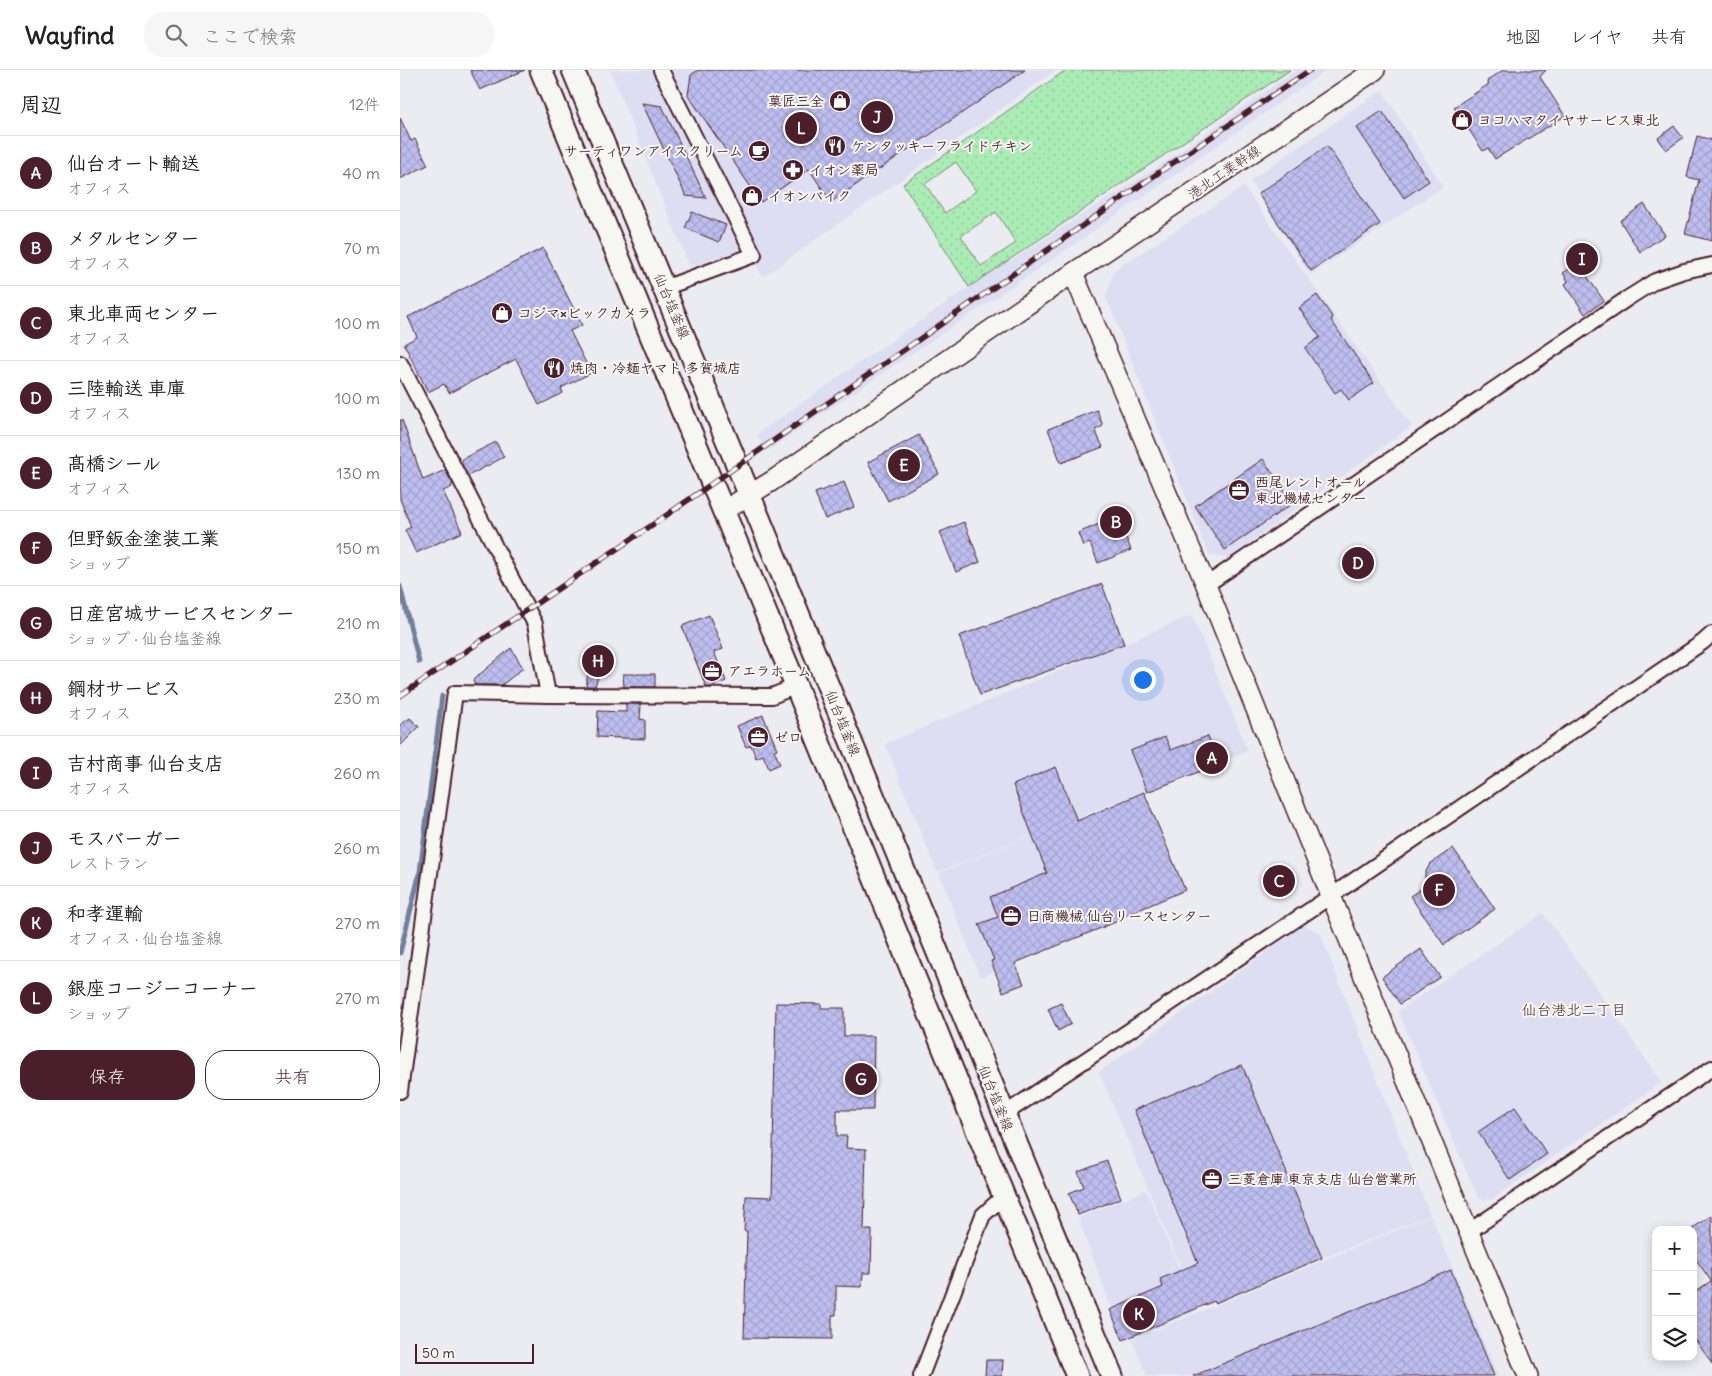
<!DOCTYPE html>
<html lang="ja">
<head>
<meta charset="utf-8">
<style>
  :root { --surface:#fff; --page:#f6f6f6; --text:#222; --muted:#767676; --line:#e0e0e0; --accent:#4a1f2b }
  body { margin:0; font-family:Delius,"Klee One",sans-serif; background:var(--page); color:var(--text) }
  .controls { position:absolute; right:15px; bottom:15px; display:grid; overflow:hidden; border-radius:10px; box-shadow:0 2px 12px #0003 }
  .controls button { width:45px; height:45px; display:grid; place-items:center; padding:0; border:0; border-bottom:1px solid var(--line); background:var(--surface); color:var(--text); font:25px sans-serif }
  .scale { position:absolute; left:15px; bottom:12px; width:119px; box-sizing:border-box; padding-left:5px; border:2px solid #4a1f2b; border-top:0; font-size:14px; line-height:18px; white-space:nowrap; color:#4a1f2b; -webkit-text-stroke:4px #f6f6f2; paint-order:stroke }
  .you { position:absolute; left:742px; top:609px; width:18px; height:18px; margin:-12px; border:4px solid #fff; border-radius:50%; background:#1a73e8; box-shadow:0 0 0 8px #1a73e833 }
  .badge { display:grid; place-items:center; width:32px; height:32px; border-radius:50%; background:var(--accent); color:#fff; font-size:16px; font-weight:700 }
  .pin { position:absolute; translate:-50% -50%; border:2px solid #fff; box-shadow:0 1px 5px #0006 }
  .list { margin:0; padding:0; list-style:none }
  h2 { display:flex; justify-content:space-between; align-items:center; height:65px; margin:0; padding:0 20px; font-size:21px }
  h2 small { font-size:16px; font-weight:400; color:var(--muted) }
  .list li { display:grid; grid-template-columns:32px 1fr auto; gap:15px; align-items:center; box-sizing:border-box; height:75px; padding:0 20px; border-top:1px solid var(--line) }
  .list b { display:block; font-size:19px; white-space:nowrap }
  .list p { margin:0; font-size:16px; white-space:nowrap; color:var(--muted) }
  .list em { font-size:16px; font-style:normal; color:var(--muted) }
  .actions { display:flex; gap:10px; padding:15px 20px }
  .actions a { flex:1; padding:11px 0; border:1px solid var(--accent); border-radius:20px; text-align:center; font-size:18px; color:var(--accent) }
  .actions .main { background:var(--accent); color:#fff }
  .icon { flex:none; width:28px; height:28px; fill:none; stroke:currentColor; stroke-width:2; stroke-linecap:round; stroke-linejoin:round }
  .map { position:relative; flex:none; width:1312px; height:1306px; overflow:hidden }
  header { display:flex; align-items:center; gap:30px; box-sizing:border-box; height:70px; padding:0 25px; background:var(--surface); border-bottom:1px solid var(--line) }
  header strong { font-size:24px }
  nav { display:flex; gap:28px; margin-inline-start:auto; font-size:18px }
  .search { width:350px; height:45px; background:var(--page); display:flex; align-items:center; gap:12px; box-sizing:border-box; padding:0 18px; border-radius:20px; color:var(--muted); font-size:19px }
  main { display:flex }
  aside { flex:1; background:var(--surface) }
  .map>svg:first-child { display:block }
  .built { fill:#dddef1 }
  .grass { fill:url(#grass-dots); stroke:#7a8670; fill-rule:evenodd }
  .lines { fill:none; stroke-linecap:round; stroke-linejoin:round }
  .stream { stroke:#70809c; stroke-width:5 }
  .building { fill:url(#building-cross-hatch); stroke:#4a1f2b }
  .street-casing { stroke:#4a1f2b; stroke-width:18 }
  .secondary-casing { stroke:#4a1f2b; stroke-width:22 }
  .primary-casing { stroke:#4a1f2b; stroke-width:25 }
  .street { stroke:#f6f6f2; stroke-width:14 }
  .secondary { stroke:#f6f6f2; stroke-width:19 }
  .primary { stroke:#f6f6f2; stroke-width:21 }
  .rail-casing { stroke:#4a1f2b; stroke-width:5.5 }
  .rail { stroke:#f6f6f2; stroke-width:4; stroke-dasharray:11; stroke-linecap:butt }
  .labels { text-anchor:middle; stroke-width:4; stroke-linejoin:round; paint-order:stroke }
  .poi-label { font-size:14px; font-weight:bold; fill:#4a1f2b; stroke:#f6f6f2; text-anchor:start }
  .street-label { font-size:14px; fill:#4a1f2b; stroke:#f6f6f2 }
  .neighbourhood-label { font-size:15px; fill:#4a1f2b; stroke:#f6f6f2 }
</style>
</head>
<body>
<header>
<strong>Wayfind</strong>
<div class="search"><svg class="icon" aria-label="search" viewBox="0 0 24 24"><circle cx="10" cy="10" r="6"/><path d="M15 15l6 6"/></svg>ここで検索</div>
<nav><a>地図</a><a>レイヤ</a><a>共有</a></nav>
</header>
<main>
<aside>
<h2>周辺<small>12件</small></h2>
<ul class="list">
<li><span class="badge">A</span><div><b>仙台オート輸送</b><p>オフィス</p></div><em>40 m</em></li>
<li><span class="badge">B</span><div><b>メタルセンター</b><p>オフィス</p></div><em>70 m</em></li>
<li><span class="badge">C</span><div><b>東北車両センター</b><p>オフィス</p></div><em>100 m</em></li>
<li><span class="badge">D</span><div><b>三陸輸送 車庫</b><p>オフィス</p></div><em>100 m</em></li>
<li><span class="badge">E</span><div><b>髙橋シール</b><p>オフィス</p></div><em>130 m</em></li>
<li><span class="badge">F</span><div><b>但野鈑金塗装工業</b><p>ショップ</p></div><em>150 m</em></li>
<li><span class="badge">G</span><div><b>日産宮城サービスセンター</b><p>ショップ · 仙台塩釜線</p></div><em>210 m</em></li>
<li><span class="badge">H</span><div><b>鋼材サービス</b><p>オフィス</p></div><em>230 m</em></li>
<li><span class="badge">I</span><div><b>吉村商事 仙台支店</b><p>オフィス</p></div><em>260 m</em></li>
<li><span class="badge">J</span><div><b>モスバーガー</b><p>レストラン</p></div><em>260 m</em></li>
<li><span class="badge">K</span><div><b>和孝運輸</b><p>オフィス · 仙台塩釜線</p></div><em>270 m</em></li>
<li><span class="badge">L</span><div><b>銀座コージーコーナー</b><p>ショップ</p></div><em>270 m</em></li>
</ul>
<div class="actions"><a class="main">保存</a><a>共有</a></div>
</aside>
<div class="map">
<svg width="1312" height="1306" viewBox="0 0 1312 1306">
  <defs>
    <pattern id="grass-dots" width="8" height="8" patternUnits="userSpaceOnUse" patternTransform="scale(1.25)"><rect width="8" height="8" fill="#aaecb5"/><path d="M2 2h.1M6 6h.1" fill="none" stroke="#94ca9c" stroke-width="1.8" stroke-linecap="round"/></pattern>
    <pattern id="building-cross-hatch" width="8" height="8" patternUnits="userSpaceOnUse" patternTransform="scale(1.25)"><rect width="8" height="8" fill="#bdbef0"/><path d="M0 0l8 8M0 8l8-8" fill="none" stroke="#a4a3ce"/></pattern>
  </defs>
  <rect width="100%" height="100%" fill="#ebebf2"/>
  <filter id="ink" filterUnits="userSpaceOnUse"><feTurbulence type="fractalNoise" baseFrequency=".02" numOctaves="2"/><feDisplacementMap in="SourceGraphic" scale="10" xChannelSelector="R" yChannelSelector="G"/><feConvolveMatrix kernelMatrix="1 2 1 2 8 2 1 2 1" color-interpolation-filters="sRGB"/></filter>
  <g filter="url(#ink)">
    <!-- built -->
    <g class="built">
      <path d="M210,0H656L363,207L355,194L289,195Z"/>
      <path d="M896,0H927L647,193L365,382L357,364L569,217L759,96Z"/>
      <path d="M982,20L1043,117L910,205L850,110Z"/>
      <path d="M844,117L1012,356L828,488L809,485L706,227L714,200Z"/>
      <path d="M792,545L848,681L684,745L725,849L580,907L539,803L650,758L537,802L485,674Z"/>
      <path d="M1143,843L1262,1012L1091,1130L1078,1128L998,941Z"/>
      <path d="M904,855L920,863L1030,1145L798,1238L699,1002Z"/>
      <path d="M746,1120L797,1241L724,1272L678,1148Z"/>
      <path d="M1031,1146L1098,1306H747L732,1270Z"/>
    </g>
    <!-- grass -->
    <path class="grass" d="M666,0H890L569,217L503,114ZM556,92L576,121L545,143L525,114ZM596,142L616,173L581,196L561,166Z"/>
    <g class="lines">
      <!-- stream -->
      <g class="stream">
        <path d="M0,516L19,592"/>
        <path d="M0,883L20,802L42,626"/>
      </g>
    </g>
    <!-- building -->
    <g class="building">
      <path d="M70,0H125L80,20Z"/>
      <path d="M298,0H625L431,132L409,99L361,132L288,25L291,5Z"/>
      <path d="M1103,0H1146L1140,7L1165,46L1095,89L1088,78L1083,81L1054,37L1089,14L1087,11Z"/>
      <path d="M242,33L262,36L306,128L286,126Z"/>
      <path d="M982,41L1029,111L1004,128L957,58Z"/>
      <path d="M0,48L11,71L15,69L28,95L0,109Z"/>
      <path d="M1274,56L1283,68L1266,80L1258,68Z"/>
      <path d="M1297,66L1312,70V171L1285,164L1299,110L1287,107Z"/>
      <path d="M927,76L980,154L911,201L858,124Z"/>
      <path d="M1244,134L1265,165L1240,182L1220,151Z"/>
      <path d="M292,142L326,155L319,172L285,158Z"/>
      <path d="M143,178L182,255L170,261L191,303L161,318L163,323L139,335L116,289L49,323L44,314L28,322L4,274L17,267L8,247Z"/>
      <path d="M1175,194L1180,201L1182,199L1204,231L1185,244L1165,214L1168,211L1163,203Z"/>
      <path d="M917,225L933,248L931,250L974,313L949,330L941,319L935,323L905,278L920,267L899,238Z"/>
      <path d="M697,340L703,356L695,360L703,377L661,393L648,359Z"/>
      <path d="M0,350H2L23,410L45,400L53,414L51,415L52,417L43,421L62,462L16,483L5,460L11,457L0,429Z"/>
      <path d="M519,365L539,404L488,431L468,392Z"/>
      <path d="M96,372L104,387L68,406L61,393L63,392L62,389Z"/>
      <path d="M863,389L893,433L825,480L795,436Z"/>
      <path d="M444,412L454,437L425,449L415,423Z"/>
      <path d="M723,444L729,457L723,460L731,480L698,493L690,473L683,476L678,463Z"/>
      <path d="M564,452L580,492L556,502L540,462Z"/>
      <path d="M702,514L724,574L580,625L559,566Z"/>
      <path d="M309,545L323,579L314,582L326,611L311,617H306L282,556Z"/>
      <path d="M111,578L123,598L102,615H75L73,610Z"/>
      <path d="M191,580L210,582L207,605L199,604L195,616H186Z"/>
      <path d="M223,604H255V617H224Z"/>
      <path d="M226,634H241L240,649L245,650V669L197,667L198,641L226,642Z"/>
      <path d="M363,645L377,679L374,680L380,694L369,699L363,685L356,688L351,675L346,677L337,656Z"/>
      <path d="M10,648L19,657L0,676V655Z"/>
      <path d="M808,666L819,694L747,722L730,681L765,667L771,680Z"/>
      <path d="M656,697L677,751L744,722L785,820L722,847L723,849L615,893L624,914L603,922L591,891L594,890L579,854L598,847L590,827L647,803L613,715Z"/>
      <path d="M1053,778L1095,839L1044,875L1010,826L1025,816V803L1030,794Z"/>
      <path d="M888,804L892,815L878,821L873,810Z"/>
      <path d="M1021,879L1040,907L1000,934L982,907Z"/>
      <path d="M376,933L421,934V938H444V966H474L473,1040H437V1066H447L446,1078L466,1079L464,1160H472L471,1203H463L462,1217L436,1216V1245H432V1269L344,1268L347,1161H344L346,1126L372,1127Z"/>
      <path d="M661,933L671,954L658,961L648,939Z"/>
      <path d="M842,995L922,1188L815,1233L814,1231L723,1270L710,1240L763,1217L760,1209L798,1193L734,1040Z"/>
      <path d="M1115,1037L1147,1084L1110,1110L1078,1062Z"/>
      <path d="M707,1091L721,1128L678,1145L669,1123L684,1117L678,1102Z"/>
      <path d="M1312,1145V1294L1293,1266V1223L1311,1211L1293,1185V1158Z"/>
      <path d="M1051,1200L1094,1306H793Z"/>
      <path d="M586,1290H603L602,1306H585Z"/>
    </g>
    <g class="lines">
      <!-- street casing -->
      <g class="street-casing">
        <g id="street">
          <path d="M261,0L354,185L264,218"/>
          <path d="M0,293L135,554L148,625"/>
          <path d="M806,515L1228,228L1255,211L1284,201L1312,195"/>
          <path d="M0,1021L55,623L148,625L372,626L396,616"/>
          <path d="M603,1045L931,826L1303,572L1312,564"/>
          <path d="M1068,1162L1312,998"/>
          <path d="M521,1306L583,1145L604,1126"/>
        </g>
      </g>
      <!-- secondary casing -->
      <g class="secondary-casing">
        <g id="secondary">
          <path d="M673,203L806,515L931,826L1128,1306"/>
          <path d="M323,441L372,411L673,203L975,0"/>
        </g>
      </g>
      <!-- primary casing -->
      <g class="primary-casing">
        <g id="primary">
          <path d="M141,0L396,616L677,1306"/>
          <path d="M173,0C356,434 530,872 712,1306"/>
        </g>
      </g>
      <!-- street -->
      <use href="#street" class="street"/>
      <!-- secondary -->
      <use href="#secondary" class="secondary"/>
      <!-- primary -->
      <use href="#primary" class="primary"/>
      <!-- rail casing -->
      <g class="rail-casing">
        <path id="rail" d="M0,626L261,449L761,101L910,0"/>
      </g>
      <!-- rail -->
      <use href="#rail" class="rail"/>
    </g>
  </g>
  <!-- icons -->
  <defs>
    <g id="shop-disc" transform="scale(1.125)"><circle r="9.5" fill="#4a1f2b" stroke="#f6f6f2"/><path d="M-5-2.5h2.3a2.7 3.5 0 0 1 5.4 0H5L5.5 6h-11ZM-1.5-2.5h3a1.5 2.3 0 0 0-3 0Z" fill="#fff"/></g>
    <g id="restaurant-disc" transform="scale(1.125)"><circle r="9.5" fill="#4a1f2b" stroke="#f6f6f2"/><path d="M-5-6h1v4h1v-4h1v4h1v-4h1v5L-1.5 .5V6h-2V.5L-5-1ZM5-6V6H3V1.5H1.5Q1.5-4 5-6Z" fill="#fff"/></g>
    <g id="cafe-disc" transform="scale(1.125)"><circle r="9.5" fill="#4a1f2b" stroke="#f6f6f2"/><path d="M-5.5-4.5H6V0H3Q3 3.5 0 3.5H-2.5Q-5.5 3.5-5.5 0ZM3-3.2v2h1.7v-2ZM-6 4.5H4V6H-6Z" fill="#fff"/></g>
    <g id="pharmacy-disc" transform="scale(1.125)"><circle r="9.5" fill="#4a1f2b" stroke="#f6f6f2"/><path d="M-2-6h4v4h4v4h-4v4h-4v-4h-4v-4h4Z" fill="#fff"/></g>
    <g id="office-disc" transform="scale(1.125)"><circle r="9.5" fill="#4a1f2b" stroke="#f6f6f2"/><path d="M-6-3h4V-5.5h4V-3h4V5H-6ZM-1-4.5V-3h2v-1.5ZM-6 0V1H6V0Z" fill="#fff"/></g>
  </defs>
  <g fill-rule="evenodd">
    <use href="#shop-disc" x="440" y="31"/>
    <use href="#shop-disc" x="1062" y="50"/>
    <use href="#restaurant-disc" x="435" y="76"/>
    <use href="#cafe-disc" x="359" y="81"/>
    <use href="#pharmacy-disc" x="393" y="100"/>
    <use href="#shop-disc" x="352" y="126"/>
    <use href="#shop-disc" x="102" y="243"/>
    <use href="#restaurant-disc" x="154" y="298"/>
    <use href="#office-disc" x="839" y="420"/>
    <use href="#office-disc" x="312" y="601"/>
    <use href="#office-disc" x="358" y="667"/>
    <use href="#office-disc" x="611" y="846"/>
    <use href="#office-disc" x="812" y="1109"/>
  </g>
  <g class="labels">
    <!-- poi labels -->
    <g class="poi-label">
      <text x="424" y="36" text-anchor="end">菓匠三全</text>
      <text x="1078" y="55">ヨコハマタイヤサービス東北</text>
      <text x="451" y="81">ケンタッキーフライドチキン</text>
      <text x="343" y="86" text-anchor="end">サーティワンアイスクリーム</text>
      <text x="409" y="105">イオン薬局</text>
      <text x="368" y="131">イオンバイク</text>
      <text x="118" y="248">コジマ×ビックカメラ</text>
      <text x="170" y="303">焼肉・冷麺ヤマト 多賀城店</text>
      <text x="855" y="417">西尾レントオール<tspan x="855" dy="16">東北機械センター</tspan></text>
      <text x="328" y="606">アエラホーム</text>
      <text x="374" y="672">ゼロ</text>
      <text x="627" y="851">日商機械 仙台リースセンター</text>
      <text x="828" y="1114">三菱倉庫 東京支店 仙台営業所</text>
    </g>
    <!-- street labels -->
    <g class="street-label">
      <text transform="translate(824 102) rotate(-34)" y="5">港北工業幹線</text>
      <text transform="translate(272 236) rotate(67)" y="5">仙台塩釜線</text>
      <text transform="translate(443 653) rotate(68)" y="5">仙台塩釜線</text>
      <text transform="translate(596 1028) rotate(68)" y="5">仙台塩釜線</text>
    </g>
    <!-- neighbourhood labels -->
    <g class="neighbourhood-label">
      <text x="1174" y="945">仙台港北二丁目</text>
    </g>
  </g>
</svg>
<div class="controls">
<button>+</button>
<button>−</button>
<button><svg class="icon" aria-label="layers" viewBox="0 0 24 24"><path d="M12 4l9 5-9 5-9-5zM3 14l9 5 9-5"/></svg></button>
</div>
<div class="scale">50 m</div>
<div class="you"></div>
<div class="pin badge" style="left:812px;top:688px">A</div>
<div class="pin badge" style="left:716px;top:452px">B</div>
<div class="pin badge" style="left:879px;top:811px">C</div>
<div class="pin badge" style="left:958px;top:493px">D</div>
<div class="pin badge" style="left:504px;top:395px">E</div>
<div class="pin badge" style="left:1039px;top:820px">F</div>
<div class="pin badge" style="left:461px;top:1009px">G</div>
<div class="pin badge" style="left:198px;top:591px">H</div>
<div class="pin badge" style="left:1182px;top:189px">I</div>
<div class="pin badge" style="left:477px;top:47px">J</div>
<div class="pin badge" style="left:739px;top:1244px">K</div>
<div class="pin badge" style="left:401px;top:58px">L</div>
</div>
</main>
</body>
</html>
